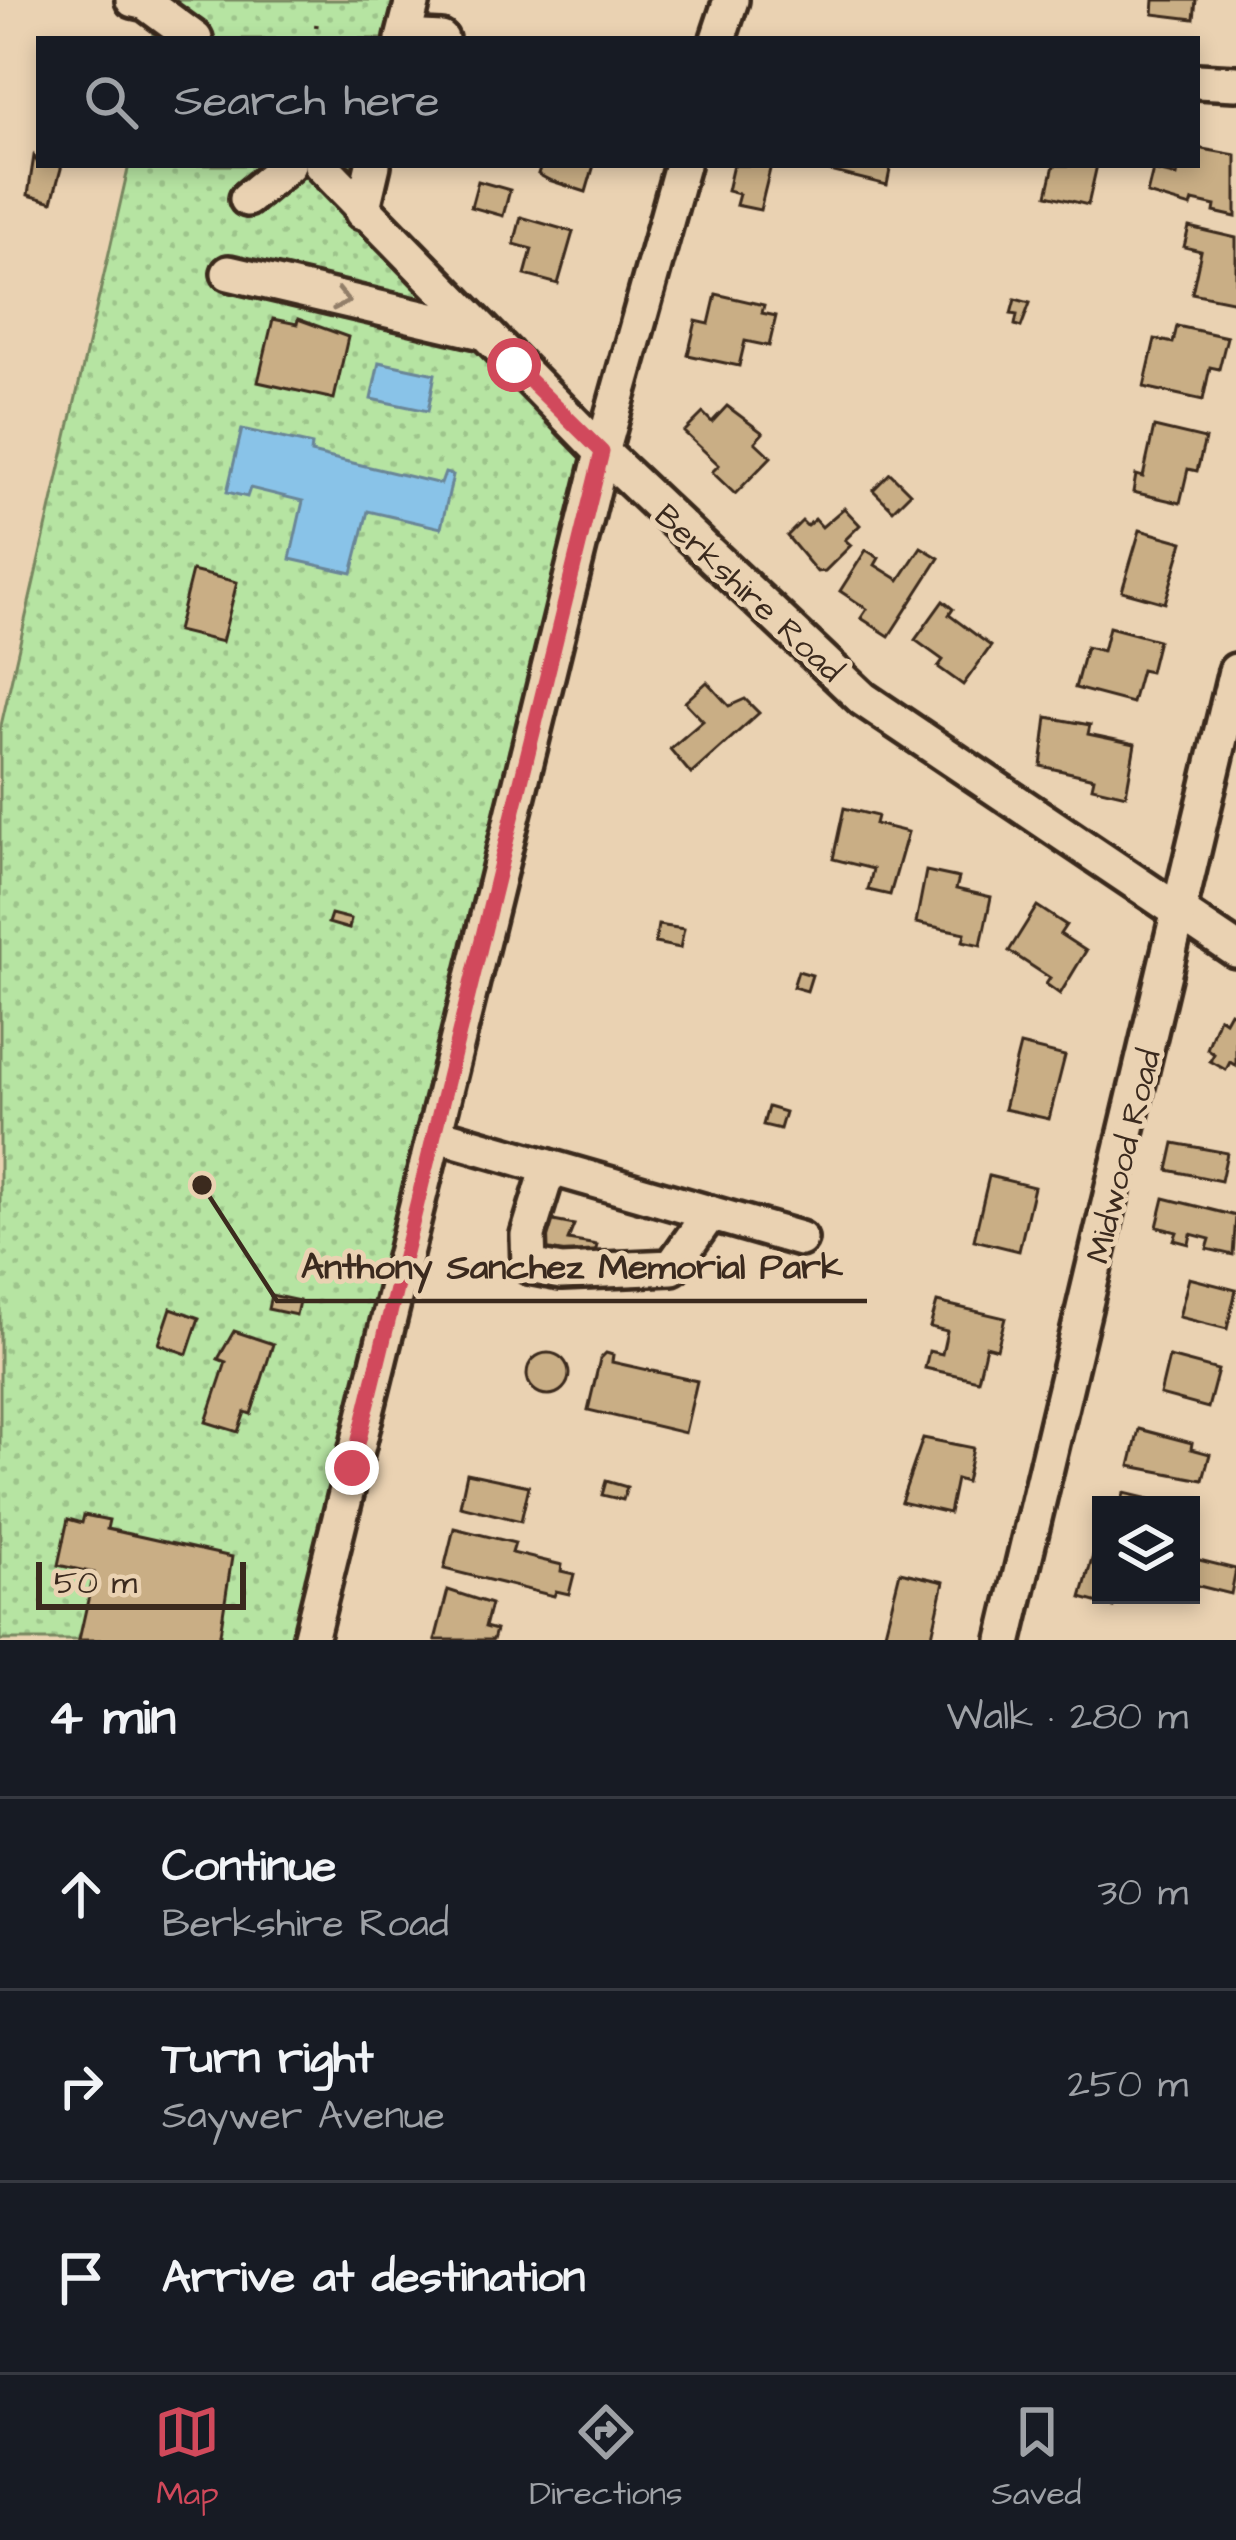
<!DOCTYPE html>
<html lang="en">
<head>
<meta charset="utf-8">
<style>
  :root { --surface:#171b24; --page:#20242c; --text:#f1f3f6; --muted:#9ea1a6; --line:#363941; --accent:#d1495b }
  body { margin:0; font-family:"Architects Daughter",sans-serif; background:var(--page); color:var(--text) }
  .controls { position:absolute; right:36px; bottom:36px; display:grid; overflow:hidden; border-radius:0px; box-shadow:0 6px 18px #0003 }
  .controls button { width:108px; height:108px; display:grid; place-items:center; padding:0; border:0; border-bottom:3px solid var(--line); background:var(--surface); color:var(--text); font:60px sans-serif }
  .scale { position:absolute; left:36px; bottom:30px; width:210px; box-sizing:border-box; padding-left:12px; border:6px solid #3b2a1e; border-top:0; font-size:33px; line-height:42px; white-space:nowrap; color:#3b2a1e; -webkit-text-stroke:9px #ead2b2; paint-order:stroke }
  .stop { position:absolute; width:36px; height:36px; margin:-27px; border:9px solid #d1495b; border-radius:50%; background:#fff }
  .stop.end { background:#d1495b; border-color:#fff; box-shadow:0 3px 12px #0008 }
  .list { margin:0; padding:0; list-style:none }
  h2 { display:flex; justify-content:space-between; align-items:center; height:156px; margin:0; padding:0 48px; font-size:51px }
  h2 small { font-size:39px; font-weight:400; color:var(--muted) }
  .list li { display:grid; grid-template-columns:78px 1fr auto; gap:36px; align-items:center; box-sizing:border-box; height:192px; padding:0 48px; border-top:3px solid var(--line) }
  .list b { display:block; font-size:45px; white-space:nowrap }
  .list p { margin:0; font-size:39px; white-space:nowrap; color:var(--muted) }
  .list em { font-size:39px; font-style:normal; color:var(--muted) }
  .icon { flex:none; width:66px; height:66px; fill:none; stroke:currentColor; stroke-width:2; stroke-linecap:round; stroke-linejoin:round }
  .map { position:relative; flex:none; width:1236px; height:1640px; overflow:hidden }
  .search { position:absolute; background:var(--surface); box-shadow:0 6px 18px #0003; left:36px; right:36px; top:36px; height:132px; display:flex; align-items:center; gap:30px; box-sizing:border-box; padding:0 42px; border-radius:0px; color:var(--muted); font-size:45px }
  .sheet { height:732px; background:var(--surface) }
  nav { display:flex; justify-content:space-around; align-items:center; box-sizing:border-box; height:168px; border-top:3px solid var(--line); background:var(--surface); font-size:33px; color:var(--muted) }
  nav a { display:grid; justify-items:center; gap:6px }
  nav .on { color:var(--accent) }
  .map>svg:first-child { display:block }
  .park { fill:url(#park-dots); stroke:#788760; stroke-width:3 }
  .water { fill:#89c3e8; stroke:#6a8697; stroke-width:3 }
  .building { fill:#c9ae85; stroke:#3b2a1e; stroke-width:3 }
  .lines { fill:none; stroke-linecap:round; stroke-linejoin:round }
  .minor-casing { stroke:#3b2a1e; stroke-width:42 }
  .path { stroke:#3b2a1e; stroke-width:4.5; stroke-dasharray:3 9; stroke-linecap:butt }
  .minor { stroke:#ead2b2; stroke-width:33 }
  .oneway { stroke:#927e68 }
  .route { stroke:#d1495b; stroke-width:15 }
  .labels { text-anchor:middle; stroke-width:10; stroke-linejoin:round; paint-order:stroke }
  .street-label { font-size:33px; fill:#3b2a1e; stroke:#ead2b2 }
  .leader { fill:none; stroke:#3b2a1e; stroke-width:4.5 }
  .callout-dot { fill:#3b2a1e; stroke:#ead2b2; stroke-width:4.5 }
  .callout-label { font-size:36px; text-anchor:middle; font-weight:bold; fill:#3b2a1e; stroke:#ead2b2; stroke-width:10; stroke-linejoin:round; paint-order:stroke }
</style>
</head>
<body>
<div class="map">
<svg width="1236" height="1640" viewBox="0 0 1236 1640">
  <defs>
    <pattern id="park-dots" width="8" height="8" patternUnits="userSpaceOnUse" patternTransform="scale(3)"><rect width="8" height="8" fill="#b6e4a2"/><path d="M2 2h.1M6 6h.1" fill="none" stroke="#9dc48b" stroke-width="1.8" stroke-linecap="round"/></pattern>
  </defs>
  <rect width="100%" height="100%" fill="#ead2b2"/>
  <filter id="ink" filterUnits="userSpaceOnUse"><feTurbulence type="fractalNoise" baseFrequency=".00833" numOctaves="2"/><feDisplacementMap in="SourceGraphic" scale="24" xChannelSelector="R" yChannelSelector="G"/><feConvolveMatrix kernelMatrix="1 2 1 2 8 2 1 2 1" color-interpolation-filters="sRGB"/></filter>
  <g filter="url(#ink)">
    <!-- park -->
    <g class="park">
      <path d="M151,0H402L392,39H153Z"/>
      <path d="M129,165H361L350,214L582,459L293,1640H0V730Z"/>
    </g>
    <!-- water -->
    <g class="water">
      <path d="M379,362L435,374L428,411L371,399Z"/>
      <path d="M242,429L312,445L311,453L441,484L445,473L453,475L441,528L368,511L352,573L290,559L303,501L250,488L247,497L227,492Z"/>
    </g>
    <!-- building -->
    <g class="building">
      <path d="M1154,0H1196L1194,19L1153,14Z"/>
      <path d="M1197,148L1236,155V217L1214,212L1215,206L1193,201L1191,207L1147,194L1153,170L1177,176L1179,165H1197Z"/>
      <path d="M34,156L39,165H62L52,202L28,195Z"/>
      <path d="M541,165H594L586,192L549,180L538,174Z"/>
      <path d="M733,165H771L760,210L736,205L739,194L727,191Z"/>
      <path d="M806,165H891L887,185Z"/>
      <path d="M1054,165H1097L1088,205L1047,195Z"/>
      <path d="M478,181L510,190L503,216L471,207Z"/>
      <path d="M521,217L573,232L558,284L525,275L532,249L514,244Z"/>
      <path d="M1189,227L1236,238V302L1192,293L1201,251L1184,247Z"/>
      <path d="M716,294L764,305L762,313L776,316L769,346L745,341L739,366L688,355L696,321L709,324Z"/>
      <path d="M1015,299L1030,303L1021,327L1015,325L1017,315L1011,314Z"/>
      <path d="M273,319L297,324L298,319L348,337L334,399L258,382Z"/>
      <path d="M1177,326L1227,337L1219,369L1210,367L1203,400L1144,387L1155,339L1173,343Z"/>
      <path d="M727,406L763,433L755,442L771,457L735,494L712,472L719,465L684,432L703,413L712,422Z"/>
      <path d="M1154,427L1205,439L1197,471L1188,469L1180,503L1133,492L1136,475L1143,477Z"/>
      <path d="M890,473L910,493L893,510L873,490Z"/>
      <path d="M844,508L860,525L845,540L851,545L825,571L817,572L787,536L802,521L807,526L815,519L822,527Z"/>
      <path d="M1140,530L1183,542L1165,603L1122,591Z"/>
      <path d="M921,547L939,558L889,636L861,618L867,609L840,591L866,550L879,558L875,565L899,580Z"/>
      <path d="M192,571L237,582L222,642L177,631Z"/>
      <path d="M943,601L953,609L949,615L991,646L963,685L938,667L943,660L915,640Z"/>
      <path d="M1109,627L1158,640L1150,672L1141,670L1132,703L1075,688L1086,647L1103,651Z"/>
      <path d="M707,682L729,706L745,699L759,713L691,774L670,749L703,721L685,702Z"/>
      <path d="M1047,717L1090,725L1088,734L1135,744L1126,795L1092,787L1094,778L1041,766Z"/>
      <path d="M844,808L877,816L875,824L908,832L890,895L868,890L873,869L833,859Z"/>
      <path d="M926,871L959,878L956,889L991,897L981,945L963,941L965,933L916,923Z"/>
      <path d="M1037,906L1066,925L1060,934L1086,951L1060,994L1046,984L1050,978L1009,951Z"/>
      <path d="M331,914L351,919L349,929L328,923Z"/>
      <path d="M658,925L684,929L680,948L655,943Z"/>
      <path d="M798,971L812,975L807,991L793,987Z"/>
      <path d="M1230,1012L1236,1015V1066L1230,1062L1226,1070L1210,1061L1214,1054L1207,1049L1219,1017L1225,1021Z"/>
      <path d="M1020,1045L1065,1056L1049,1119L1004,1109Z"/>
      <path d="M768,1107L785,1112L780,1129L763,1125Z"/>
      <path d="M1174,1143L1227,1153L1221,1181L1168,1170Z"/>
      <path d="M989,1176L1034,1187L1019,1251L974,1240Z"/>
      <path d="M1164,1198L1236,1216L1233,1255L1207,1249L1210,1239L1191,1234L1189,1244L1174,1240L1177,1232L1157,1227Z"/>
      <path d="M543,1219L574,1225L568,1240L597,1245L592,1266L535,1258Z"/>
      <path d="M1189,1278L1236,1290L1227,1329L1179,1317Z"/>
      <path d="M271,1295L299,1301L296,1315L268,1309Z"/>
      <path d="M937,1302L1005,1318L997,1349L986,1346L978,1380L925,1368L929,1351L942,1354L947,1331L930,1327Z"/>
      <path d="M171,1308L199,1318L187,1354L159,1344Z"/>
      <path d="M234,1331L273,1344L251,1414L245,1412L238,1432L206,1422L226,1362L218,1359Z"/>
      <path d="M606,1353L613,1355L612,1362L697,1381L685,1433L588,1410L600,1359Z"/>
      <circle cx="548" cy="1374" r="21"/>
      <path d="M1169,1357L1218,1370L1208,1408L1160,1395Z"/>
      <path d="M1139,1429L1192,1443L1191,1449L1210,1454L1203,1480L1130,1466Z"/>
      <path d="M923,1438L973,1448L966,1482L956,1479L949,1513L901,1502Z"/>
      <path d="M467,1473L529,1486L521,1521L460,1506Z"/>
      <path d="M606,1481L627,1487L623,1500L602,1495Z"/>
      <path d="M1124,1493L1174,1505H1121Z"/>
      <path d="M84,1515L109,1520L107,1529L232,1557L219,1640H79L94,1573L58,1565L68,1519L82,1523Z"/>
      <path d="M454,1528L515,1543L512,1553L562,1565L561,1571L574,1574L569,1594L556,1591L554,1596L444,1569Z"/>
      <path d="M1094,1552L1101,1554V1595H1117L1113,1607L1081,1598Z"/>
      <path d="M1191,1558L1236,1569L1231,1594L1191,1584Z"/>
      <path d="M900,1572L944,1582L931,1640L884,1636Z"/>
      <path d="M448,1590L491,1604L485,1627L496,1630L493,1640H435Z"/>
    </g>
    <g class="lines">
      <!-- minor casing -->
      <g class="minor-casing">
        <g id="minor">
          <path d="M133,0L146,3L195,39"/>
          <path d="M404,37L441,39"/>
          <path d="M403,39L413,0"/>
          <path d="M718,39L731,0"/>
          <path d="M1197,81L1236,83"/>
          <path d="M321,165L602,452L863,699L1236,950"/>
          <path d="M247,199L288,165"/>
          <path d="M362,212L373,165"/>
          <path d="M229,273L478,331"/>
          <path d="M434,1134L800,1239"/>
          <path d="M549,1167L528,1235L529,1266L561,1272L672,1267L710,1213"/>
          <path d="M310,1640L603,449L682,165"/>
          <path d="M1005,1640L1236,671"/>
        </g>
      </g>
      <!-- path -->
      <path class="path" d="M315,39L317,19"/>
      <!-- minor -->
      <use href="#minor" class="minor"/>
    </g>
    <!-- one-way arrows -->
    <defs><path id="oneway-chevron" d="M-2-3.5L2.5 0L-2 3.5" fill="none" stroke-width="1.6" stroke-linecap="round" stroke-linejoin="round" transform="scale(3)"/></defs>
    <use class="oneway" href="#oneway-chevron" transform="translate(342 300) rotate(13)"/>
  </g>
  <g class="lines" filter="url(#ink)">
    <!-- route -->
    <path class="route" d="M352,1468L602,452L514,365"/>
  </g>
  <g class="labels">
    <!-- street labels -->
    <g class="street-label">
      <text transform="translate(750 592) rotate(43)" y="12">Berkshire Road</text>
      <text transform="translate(1122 1156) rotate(-76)" y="12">Midwood Road</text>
    </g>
  </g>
  <!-- callouts -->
  <path class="leader" d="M202 1185L277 1301H867"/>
  <circle class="callout-dot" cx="202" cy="1185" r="12"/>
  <g class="callout-label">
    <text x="572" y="1278">Anthony Sanchez Memorial Park</text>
  </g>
</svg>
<div class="controls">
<button><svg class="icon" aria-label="layers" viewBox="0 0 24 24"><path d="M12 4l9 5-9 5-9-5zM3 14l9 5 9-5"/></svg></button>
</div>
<div class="scale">50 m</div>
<div class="stop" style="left:514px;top:365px"></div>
<div class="stop end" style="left:352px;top:1468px"></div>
<div class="search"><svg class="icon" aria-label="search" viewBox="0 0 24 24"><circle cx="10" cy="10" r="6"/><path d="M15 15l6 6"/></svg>Search here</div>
</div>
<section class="sheet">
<h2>4 min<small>Walk · 280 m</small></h2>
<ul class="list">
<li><svg class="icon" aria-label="ahead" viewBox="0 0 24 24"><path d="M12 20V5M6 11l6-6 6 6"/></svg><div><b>Continue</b><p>Berkshire Road</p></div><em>30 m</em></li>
<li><svg class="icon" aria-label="right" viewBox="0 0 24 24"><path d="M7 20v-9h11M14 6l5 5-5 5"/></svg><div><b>Turn right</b><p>Saywer Avenue</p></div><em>250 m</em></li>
<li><svg class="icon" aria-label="arrive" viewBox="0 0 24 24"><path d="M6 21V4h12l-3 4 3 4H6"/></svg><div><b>Arrive at destination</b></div></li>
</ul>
</section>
<nav>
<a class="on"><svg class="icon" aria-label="map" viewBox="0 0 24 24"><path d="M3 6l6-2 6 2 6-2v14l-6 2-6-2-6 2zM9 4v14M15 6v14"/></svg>Map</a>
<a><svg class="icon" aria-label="directions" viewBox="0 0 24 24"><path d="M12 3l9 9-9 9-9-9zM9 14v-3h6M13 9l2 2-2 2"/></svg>Directions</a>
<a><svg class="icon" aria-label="saved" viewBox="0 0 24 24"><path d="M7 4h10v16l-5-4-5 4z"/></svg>Saved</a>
</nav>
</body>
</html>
